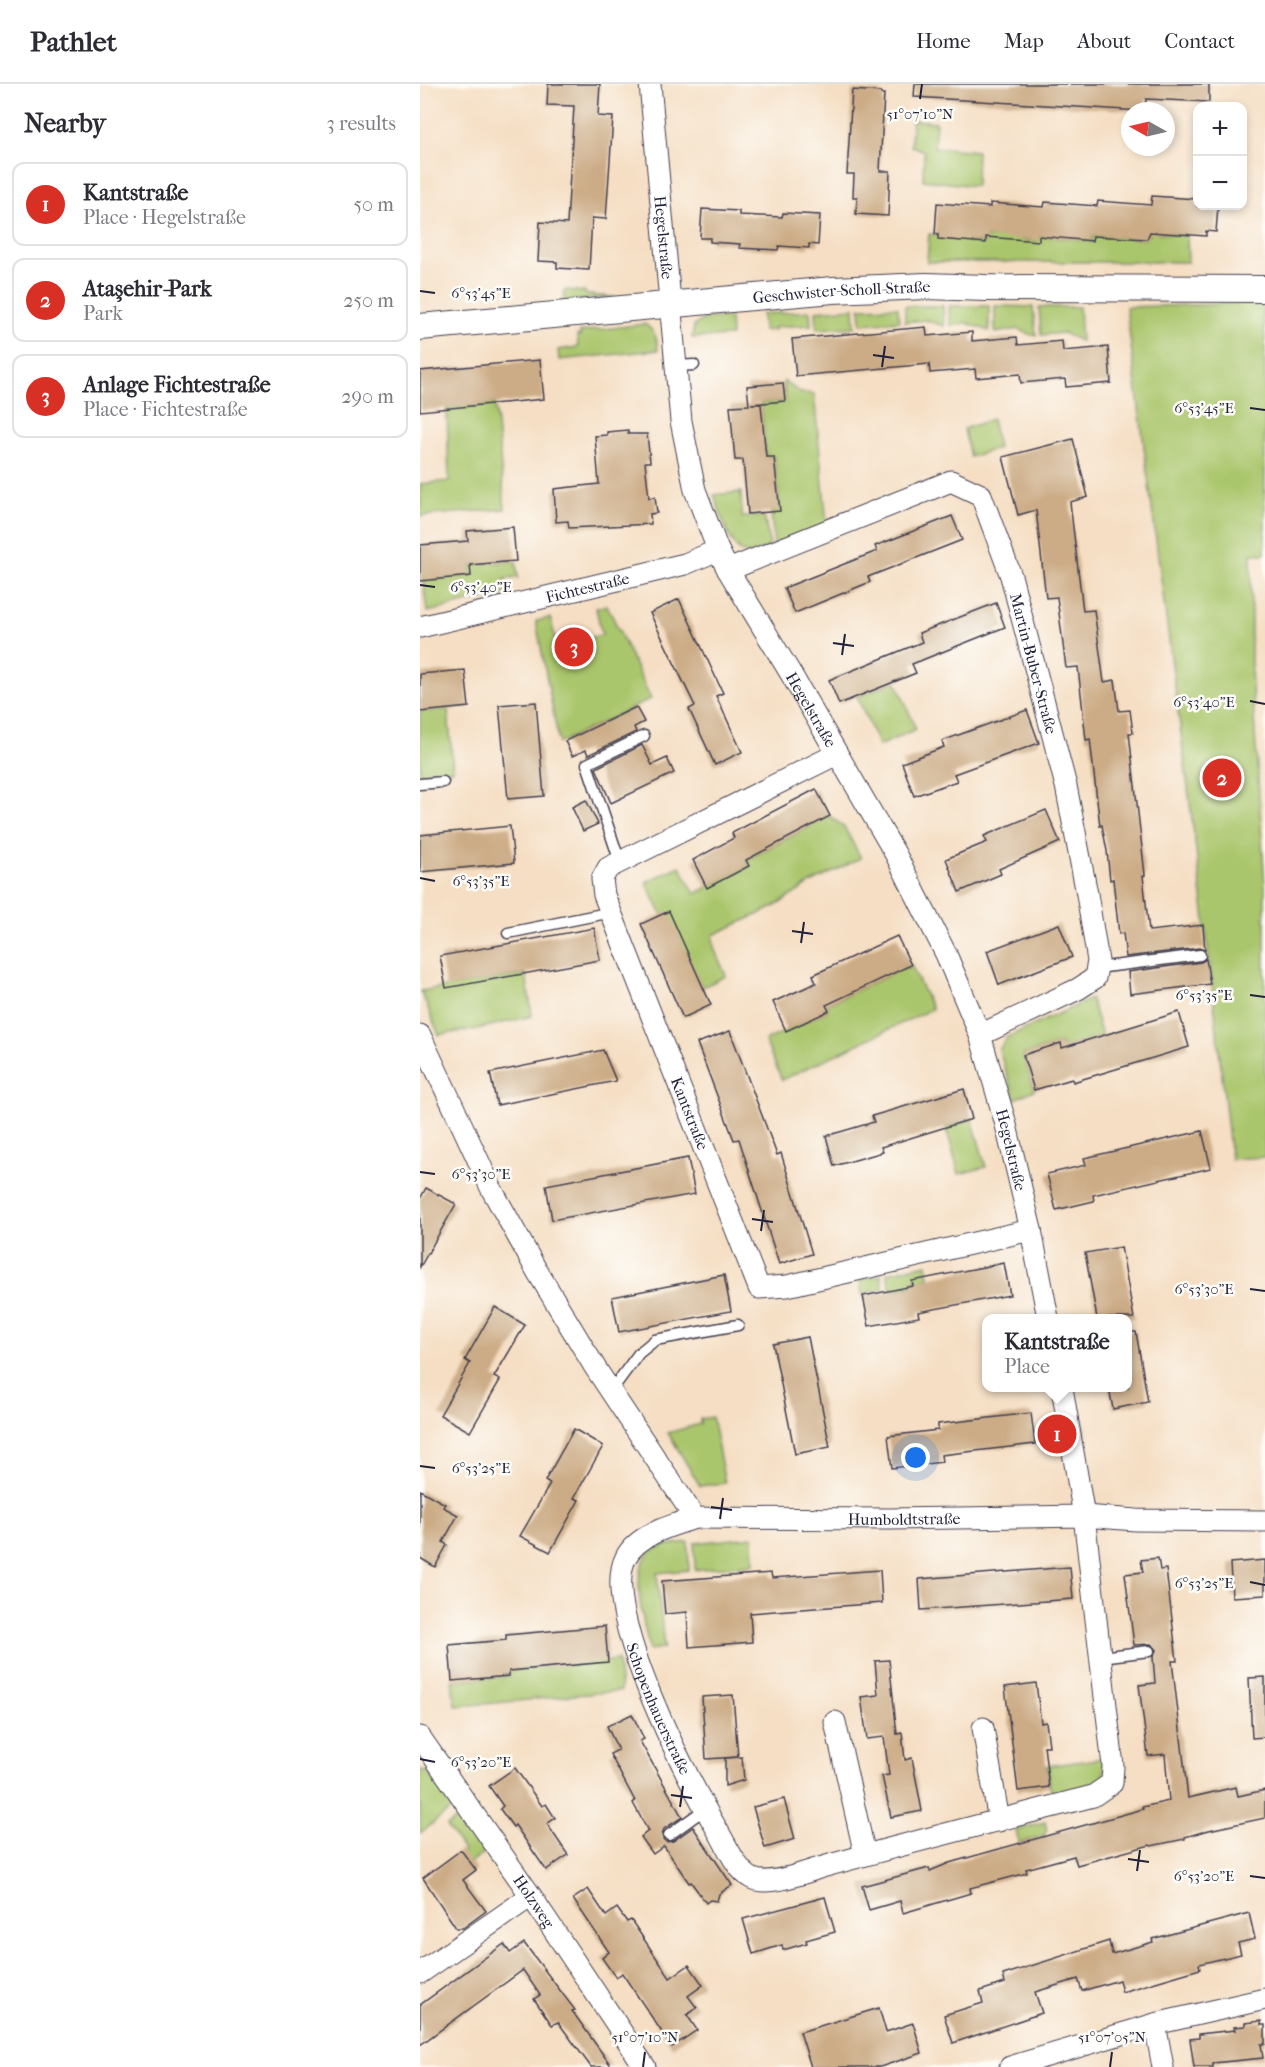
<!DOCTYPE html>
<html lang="en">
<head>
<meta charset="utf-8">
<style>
  :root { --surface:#fff; --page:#f2f2f3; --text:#2b2b33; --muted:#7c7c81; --line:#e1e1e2; --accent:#d93025 }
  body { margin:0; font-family:"IM FELL French Canon",serif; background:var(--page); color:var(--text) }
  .controls { position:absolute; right:18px; top:18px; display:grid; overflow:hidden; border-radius:12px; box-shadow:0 3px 9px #0003 }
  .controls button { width:54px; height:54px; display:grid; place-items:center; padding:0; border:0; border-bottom:2px solid var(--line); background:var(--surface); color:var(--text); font:30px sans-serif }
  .compass { position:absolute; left:701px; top:18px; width:54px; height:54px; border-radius:50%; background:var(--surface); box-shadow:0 3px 9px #0003; rotate:278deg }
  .you { position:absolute; left:496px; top:1374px; width:21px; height:21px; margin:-15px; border:4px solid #fff; border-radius:50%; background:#1a73e8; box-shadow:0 0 0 9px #1a73e833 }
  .badge { display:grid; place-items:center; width:39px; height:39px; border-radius:50%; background:var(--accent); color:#fff; font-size:20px; font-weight:700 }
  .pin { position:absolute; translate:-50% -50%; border:3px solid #fff; box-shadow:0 2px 6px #0006 }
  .popup { position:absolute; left:562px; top:1230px; width:150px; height:78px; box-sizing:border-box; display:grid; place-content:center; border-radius:12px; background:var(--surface); filter:drop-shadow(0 2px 4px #0005); font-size:20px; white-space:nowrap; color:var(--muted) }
  .popup b { font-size:22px; color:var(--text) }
  .popup::after { content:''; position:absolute; left:50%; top:100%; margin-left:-12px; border:12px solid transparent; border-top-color:var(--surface) }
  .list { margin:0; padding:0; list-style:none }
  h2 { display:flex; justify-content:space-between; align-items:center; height:78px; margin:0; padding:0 24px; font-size:26px }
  h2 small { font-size:20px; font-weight:400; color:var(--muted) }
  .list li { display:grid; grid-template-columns:39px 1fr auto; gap:18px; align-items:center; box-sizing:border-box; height:84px; margin:0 12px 12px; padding:0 12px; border:2px solid var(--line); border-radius:12px }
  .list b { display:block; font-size:22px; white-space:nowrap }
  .list p { margin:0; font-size:20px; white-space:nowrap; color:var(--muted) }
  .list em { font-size:20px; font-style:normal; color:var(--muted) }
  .map { position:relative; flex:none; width:845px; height:1983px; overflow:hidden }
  header { display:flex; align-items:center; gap:36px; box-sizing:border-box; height:84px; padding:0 30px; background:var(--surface); border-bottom:2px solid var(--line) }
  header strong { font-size:28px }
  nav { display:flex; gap:33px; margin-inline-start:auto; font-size:21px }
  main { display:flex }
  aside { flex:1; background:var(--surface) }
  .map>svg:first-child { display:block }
  .green { fill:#aac66c; stroke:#667454; stroke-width:1.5 }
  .building { fill:#ccac86 }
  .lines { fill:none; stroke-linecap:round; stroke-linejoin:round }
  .service-casing { stroke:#423e4f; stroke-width:13 }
  .minor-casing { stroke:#423e4f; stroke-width:23 }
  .tertiary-casing { stroke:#423e4f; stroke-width:28 }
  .service { stroke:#fff; stroke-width:10 }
  .minor { stroke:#fff; stroke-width:21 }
  .tertiary { stroke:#fff; stroke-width:26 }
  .ticks { fill:none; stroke:#22223b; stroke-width:2 }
  .labels { text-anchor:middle; stroke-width:5; stroke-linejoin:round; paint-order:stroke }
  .street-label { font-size:16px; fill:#22223b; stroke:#fdfcf7 }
  .ticks-label { font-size:15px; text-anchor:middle; fill:#22223b; stroke:#fdfcf7; stroke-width:5; stroke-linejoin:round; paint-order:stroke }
</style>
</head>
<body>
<header>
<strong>Pathlet</strong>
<nav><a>Home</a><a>Map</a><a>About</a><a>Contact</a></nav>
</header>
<main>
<aside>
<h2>Nearby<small>3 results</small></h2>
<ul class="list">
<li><span class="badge">1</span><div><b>Kantstraße</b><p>Place · Hegelstraße</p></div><em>50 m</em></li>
<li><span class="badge">2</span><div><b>Ataşehir-Park</b><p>Park</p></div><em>250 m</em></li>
<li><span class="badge">3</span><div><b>Anlage Fichtestraße</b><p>Place · Fichtestraße</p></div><em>290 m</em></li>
</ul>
</aside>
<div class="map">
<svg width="845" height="1983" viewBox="0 0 845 1983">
  <rect width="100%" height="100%" fill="#fdfcf7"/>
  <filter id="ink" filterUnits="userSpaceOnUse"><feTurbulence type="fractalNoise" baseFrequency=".0167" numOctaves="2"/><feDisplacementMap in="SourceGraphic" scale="12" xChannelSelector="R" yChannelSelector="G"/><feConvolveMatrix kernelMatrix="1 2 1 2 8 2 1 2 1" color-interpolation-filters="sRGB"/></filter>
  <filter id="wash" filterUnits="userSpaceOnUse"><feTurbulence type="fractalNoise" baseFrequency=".008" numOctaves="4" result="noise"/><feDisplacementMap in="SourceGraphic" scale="24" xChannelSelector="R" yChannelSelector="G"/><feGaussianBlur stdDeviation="1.35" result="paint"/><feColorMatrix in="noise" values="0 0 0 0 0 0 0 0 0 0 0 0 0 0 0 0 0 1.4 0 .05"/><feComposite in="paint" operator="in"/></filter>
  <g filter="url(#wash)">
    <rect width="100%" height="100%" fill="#f5dec3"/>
    <!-- green -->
    <g class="green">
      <path d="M492,36L516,38L514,63L557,67L556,102L503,96L504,67L491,62Z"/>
      <path d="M730,144L739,149L767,151L768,178H507L509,150L548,153V158L565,159L566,153L602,152V156L618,157L619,152L672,157L673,152L726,155L727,152H729Z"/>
      <path d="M147,206L165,208L167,211L195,213L144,218V207Z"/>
      <path d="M842,219L845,253V470H831V586L845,802V1073L811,1075L784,828L706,223Z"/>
      <path d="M485,222H523L524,242L506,236L485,238Z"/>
      <path d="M529,222H569V247L547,239L530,241Z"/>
      <path d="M575,222L613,223L616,251H611L598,245L575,249Z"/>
      <path d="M478,223L479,237L441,240L440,224Z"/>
      <path d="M619,223H659L661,257L643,249L621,251Z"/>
      <path d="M434,224L435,243L397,245L396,227Z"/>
      <path d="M390,227L391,241L354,243V246L343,247L342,230Z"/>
      <path d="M310,233L311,252L272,254L274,242L285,234Z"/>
      <path d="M225,240C235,247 237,254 238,266L139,276L138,266L158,263L157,251L161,252L160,248Z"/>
      <path d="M364,297L381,309L394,310L407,441L354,461L351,428L360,426L354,373H346L341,319L365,317Z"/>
      <path d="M75,320L85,425L0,432V400L29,397L27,324Z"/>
      <path d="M572,335L578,364L550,373L544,345Z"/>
      <path d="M321,408L322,433L344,432L350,462C344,465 335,470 328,470C310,469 300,426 294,411Z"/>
      <path d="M96,477L98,494L85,495L87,509L7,528L3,496L51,492L50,481Z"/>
      <path d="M187,521L231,615L139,659L116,537L130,534L141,575L164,569L161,556L182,551L176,524Z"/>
      <path d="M476,597L496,645L459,662L437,613Z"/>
      <path d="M28,625L33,686L0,689V628Z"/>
      <path d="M410,732L424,743L441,774L391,799L352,824L293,851L294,864L306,892L283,903L242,831L226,798L260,782L275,810L329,782L326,776Z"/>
      <path d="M491,881L512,925L362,996L345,957L408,927L406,921Z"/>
      <path d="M106,890L112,932L57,945L19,951L1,907Z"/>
      <path d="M671,915L682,952L642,964L641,959L603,971L614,1006L595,1015L579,966L587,953Z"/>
      <path d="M552,1035L566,1083L539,1090L526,1043Z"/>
      <path d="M507,1180L509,1194L493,1197V1202L471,1206L467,1189Z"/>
      <path d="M461,1191L463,1205L442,1210L440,1196Z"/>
      <path d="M292,1333L305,1399L280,1402L248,1349L280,1340V1335Z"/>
      <path d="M333,1453L334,1480L275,1486L274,1459Z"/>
      <path d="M268,1458L269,1486L237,1489L244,1564L229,1566C225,1539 207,1486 232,1467C241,1460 257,1460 268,1458Z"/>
      <path d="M198,1576L201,1607C145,1611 91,1619 35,1622L32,1597L89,1592V1587Z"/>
      <path d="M684,1674C684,1679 685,1685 684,1689C680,1708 647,1710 632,1714L627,1682Z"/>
      <path d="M0,1686L7,1687L33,1724L0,1749Z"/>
      <path d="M40,1733L64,1769L31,1792L24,1782L44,1768L27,1742Z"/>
      <path d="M625,1738L627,1746L624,1751L599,1759L596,1746Z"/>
    </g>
    <g id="blocks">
      <!-- building -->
      <g class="building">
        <path d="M128,0H180L178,32L193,33L186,135L172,134L169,186L137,184V178L118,177L120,138L147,140L154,22L127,21Z"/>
        <path d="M495,0H789V18L726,15L725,23H722L721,27L494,13Z"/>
        <path d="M432,6L461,8V10H464L460,87H470L468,132L436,130L437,113H433L434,90H427Z"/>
        <path d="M732,112L777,115V122H798L796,148L786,147V152L730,148L727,155L673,152L672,157L619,152V157L566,153V159L518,155V150H515L517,119L570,123V119L624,123L625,118L677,122L678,117L731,121Z"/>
        <path d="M282,125L319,127V131L362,133L363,129L400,131L398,161L389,160V164L359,162L358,166L319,164L320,160L290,158V154H280Z"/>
        <path d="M506,243L507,252L552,248V257L597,253L598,261L642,257L643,267L688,263L691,299L646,303L645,295L601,299L600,290L556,294L555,285L510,289L509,280L376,292L372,255Z"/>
        <path d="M120,276L124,315L0,327V287Z"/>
        <path d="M363,299L365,317L331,320H341L346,373H354L360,427L328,430L323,376H315L310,322L329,321L327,302Z"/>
        <path d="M208,346V350H227L230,378H225L229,414L235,413L237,429L230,430L231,440L149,444L148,437L136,438L134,405L179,400L175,352L187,351V348Z"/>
        <path d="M653,355L668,413L650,418L663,527L674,526L684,598L695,596L699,627L710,626L713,649H709L725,791L723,792L729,847L783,841L785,866L779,864L706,873L703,849L699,850L693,795L690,796L687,767L682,741L680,742L670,655L666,656L658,583L646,584L637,513L626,514L616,426L598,431L583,373Z"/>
        <path d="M532,432L542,456L448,493L450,498L375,529L364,504L457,467L455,462Z"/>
        <path d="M93,443L96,477L50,481L51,492L0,497V461L48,457L47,447Z"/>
        <path d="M259,515L303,609L296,612L322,668L295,681L269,625L275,622L230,529Z"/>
        <path d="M576,519L585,543L492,580L496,589L419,620L409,596L502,558L499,549Z"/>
        <path d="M159,546L164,569L147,574L141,550Z"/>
        <path d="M45,586L49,623L0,628V590Z"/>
        <path d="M116,618L124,712L88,715L79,621Z"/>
        <path d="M216,623L224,638L214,643L216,648L168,671L166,666L152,672L145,657Z"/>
        <path d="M607,626L619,659L534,690L537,697L494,712L482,679L524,663L522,657Z"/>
        <path d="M222,661L232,681L247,674L254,689L191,719L176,684Z"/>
        <path d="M396,705L410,732L326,776L329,782L287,804L273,776L314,754L312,749Z"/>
        <path d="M166,716L178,740L163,747L152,723Z"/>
        <path d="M626,726L640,758L579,785L581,790L539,808L526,775L567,758L564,752Z"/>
        <path d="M90,742L94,779L0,788V751Z"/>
        <path d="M249,827L291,921L263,934L221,840Z"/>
        <path d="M639,840L652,873L579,901L567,867Z"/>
        <path d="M174,844L180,876L26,904L20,872Z"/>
        <path d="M477,852L491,881L406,921L409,927L366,947L353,918L396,899L393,891Z"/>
        <path d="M786,875L790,900L710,910L708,888L781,878Z"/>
        <path d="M759,928L769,963L653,998L652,995L614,1006L603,971L641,959L642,964Z"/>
        <path d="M310,947L357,1071L361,1069L392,1170L359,1180L319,1055L314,1056L277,959Z"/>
        <path d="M183,966L196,997L77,1021L70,989Z"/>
        <path d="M544,1005L552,1035L461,1063L463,1068L414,1082L406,1052L454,1038L452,1032Z"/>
        <path d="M782,1047L791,1084L673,1111L674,1117L636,1126L627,1090L666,1081L664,1074Z"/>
        <path d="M268,1074L275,1110L132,1136L126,1101Z"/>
        <path d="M6,1104L36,1120L0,1183V1115Z"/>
        <path d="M701,1163L714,1234H677L665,1169Z"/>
        <path d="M584,1179L590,1211L498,1228L499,1233L449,1242L443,1212L493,1202L492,1197Z"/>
        <path d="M304,1191L311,1227L199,1248L192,1213Z"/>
        <path d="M75,1223L105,1241L74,1293L80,1296L50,1348L20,1331L50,1279L45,1276Z"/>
        <path d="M708,1248H716L728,1318L693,1325L689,1304H708Z"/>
        <path d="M388,1253L410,1363L375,1370L353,1260Z"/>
        <path d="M611,1329L615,1360L521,1371L522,1378L472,1384L468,1352L518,1346V1340Z"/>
        <path d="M154,1345L183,1362L154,1414L159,1416L130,1468L100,1452L130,1400L125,1397Z"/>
        <path d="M0,1406L25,1420L23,1423L38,1431L23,1458L27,1461L15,1483L0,1474Z"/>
        <path d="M738,1474L740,1486L746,1485L757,1577H752L768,1714L816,1703L818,1712L845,1706V1734L789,1746L765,1753V1755L731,1762L730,1761L657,1781L654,1772L606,1785L607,1789L550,1804L551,1809L483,1829L480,1817L449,1826L442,1802L509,1784L510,1787L529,1779L723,1725L722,1723L749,1717L745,1670L728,1672L719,1601L735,1599L733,1573L736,1566L731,1560L714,1561L705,1490L723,1488L721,1476Z"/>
        <path d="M845,1476V1511L812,1513L810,1479Z"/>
        <path d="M650,1483L653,1515L501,1526L499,1495Z"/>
        <path d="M460,1486L462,1519L330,1529L332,1558L269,1563L267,1528L245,1530L242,1497L351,1489L352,1494Z"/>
        <path d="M185,1542L188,1578L89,1587V1592L32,1597L29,1561L86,1556V1551Z"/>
        <path d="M469,1576L477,1650L482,1649L485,1676L492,1674L502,1727L471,1733L462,1692L469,1691L464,1653L447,1655L441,1613L458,1611L455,1577Z"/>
        <path d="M845,1593V1653L832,1654L829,1594Z"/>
        <path d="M616,1599L621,1639L626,1638L629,1662H624L629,1703L598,1707L585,1603Z"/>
        <path d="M313,1611L318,1673L286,1675L282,1613Z"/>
        <path d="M212,1630L224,1655L220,1657L262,1733L244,1745L242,1751L243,1755L246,1758L253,1757L273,1743L312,1801L299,1810L297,1817L290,1816L286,1819L271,1798L269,1799L244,1762L233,1770L221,1753L228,1747L213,1719L215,1717L190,1670L198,1666L187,1642Z"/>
        <path d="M322,1673L324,1696L305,1702V1674Z"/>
        <path d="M95,1684L122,1722L126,1720L135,1734L127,1740L148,1771L126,1786L95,1741L93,1743L80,1725L83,1722L69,1702Z"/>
        <path d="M364,1715L375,1755L345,1764L333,1723Z"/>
        <path d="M41,1766L56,1786L43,1796L66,1827L43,1844H36L3,1794Z"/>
        <path d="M168,1805L186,1832L197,1824L207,1838L211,1836L250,1894L269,1881L283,1901L268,1912L277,1924L267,1931L277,1946L252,1963L202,1889L196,1894L182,1874L189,1868L153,1815Z"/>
        <path d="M405,1813L415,1848L386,1856L387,1859L363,1866L362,1861L333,1870L323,1835Z"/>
        <path d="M829,1829L835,1855L818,1859L821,1870L779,1880L780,1885L702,1908L699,1896L662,1907L658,1895L615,1908L622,1929L533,1959L524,1931L563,1919L560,1907L585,1899L583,1891L689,1857L692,1870L733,1858L732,1855Z"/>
        <path d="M104,1859L155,1926L152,1927L192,1983H171L138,1938L132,1941L114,1915L120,1911L103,1886L0,1961V1921L84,1860L90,1869Z"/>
        <path d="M459,1924L466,1948L493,1939L502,1969L460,1983H391L380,1948Z"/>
        <path d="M841,1937V1941H845V1960H841L843,1974L793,1979V1983H774L770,1955L779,1954V1950L815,1946L814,1943L825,1942V1939Z"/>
      </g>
    </g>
  </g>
  <g filter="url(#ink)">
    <use href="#blocks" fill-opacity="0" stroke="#423e4f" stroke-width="1.5"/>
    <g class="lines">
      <!-- service casing -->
      <g class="service-casing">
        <g id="service">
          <path d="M256,282L274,281"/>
          <path d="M0,700L23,698"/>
          <path d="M200,778L167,680L224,652"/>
          <path d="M88,849L192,828"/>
          <path d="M677,884L780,871"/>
          <path d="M191,1307L219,1269L235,1256L318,1241"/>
          <path d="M681,1573L729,1567"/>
          <path d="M249,1751L285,1725"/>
        </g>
      </g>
      <!-- minor casing -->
      <g class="minor-casing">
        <g id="minor">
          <path id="s1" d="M230,0L261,337L275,406L298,466L308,486L371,590L476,771L526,870L560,951L585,1037L611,1146L628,1234"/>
          <path id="s2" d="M308,486L531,397L561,411L591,492L646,702L667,810L678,877L675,894L658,905L560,951"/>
          <path id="s3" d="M0,543L265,480L298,466"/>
          <path id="s4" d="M417,670L188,784L182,795L184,811L339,1204L367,1202L611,1146"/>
          <path id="s5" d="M0,951L72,1106L117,1187L176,1285L275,1434L469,1435L664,1432L716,1436L845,1437"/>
          <path id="s6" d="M275,1434C253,1441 218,1450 206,1473C178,1525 269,1698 298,1747C307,1762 316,1785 331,1794C348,1804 388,1787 406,1782C495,1757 584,1735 673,1712L692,1699L693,1682L664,1432L642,1304"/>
          <path d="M415,1638L445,1771"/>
          <path d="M563,1644L579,1737"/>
          <path id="s7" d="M0,1653L111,1812L225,1983"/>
          <path d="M0,1889L111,1812"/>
          <path d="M735,1940L743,1983"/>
          <path d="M590,1983L735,1940L845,1915"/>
        </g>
      </g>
      <!-- tertiary casing -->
      <g class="tertiary-casing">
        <g id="tertiary">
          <path id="s8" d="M0,243L413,206L506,202L566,204L845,205"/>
        </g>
      </g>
      <!-- service -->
      <use href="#service" class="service"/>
      <!-- minor -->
      <use href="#minor" class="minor"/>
      <!-- tertiary -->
      <use href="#tertiary" class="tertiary"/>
    </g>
  </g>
  <!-- ticks -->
  <path class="ticks" d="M500,15L502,0M0,207L15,209M453,271L474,274M462,283L465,262M830,324L845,326M0,501L15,503M413,559L434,562M422,571L425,550M830,617L845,620M0,794L15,797M372,847L393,850M381,859L384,838M830,911L845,913M0,1088L15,1090M332,1135L353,1138M341,1147L344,1126M830,1205L845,1207M0,1382L15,1384M291,1423L312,1426M300,1435L303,1414M830,1498L845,1501M0,1675L15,1678M251,1711L272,1714M260,1723L263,1702M708,1775L729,1778M717,1787L720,1766M830,1792L845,1794M223,1983L225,1968M690,1983L692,1968"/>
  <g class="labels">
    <!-- street labels -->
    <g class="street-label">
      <text dy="6" stroke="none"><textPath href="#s1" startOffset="154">Hegelstraße</textPath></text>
      <text dy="6" stroke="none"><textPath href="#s8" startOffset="423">Geschwister-Scholl-Straße</textPath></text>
      <text dy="6" stroke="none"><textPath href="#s3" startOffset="172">Fichtestraße</textPath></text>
      <text dy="6" stroke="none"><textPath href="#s2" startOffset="450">Martin-Buber-Straße</textPath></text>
      <text dy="6" stroke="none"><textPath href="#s1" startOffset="658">Hegelstraße</textPath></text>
      <text dy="6" stroke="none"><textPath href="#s4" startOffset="519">Kantstraße</textPath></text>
      <text dy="6" stroke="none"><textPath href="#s1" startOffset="1144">Hegelstraße</textPath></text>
      <text dy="6" stroke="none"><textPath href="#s5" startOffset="766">Humboldtstraße</textPath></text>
      <text dy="6" stroke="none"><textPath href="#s6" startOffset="240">Schopenhauerstraße</textPath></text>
      <text dy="6" stroke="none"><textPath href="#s7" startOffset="200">Holzweg</textPath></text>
    </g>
  </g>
  <g class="ticks-label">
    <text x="500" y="35">51°07'10"N</text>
    <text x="61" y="214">6°53'45"E</text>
    <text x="784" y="329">6°53'45"E</text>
    <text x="61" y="508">6°53'40"E</text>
    <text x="784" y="623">6°53'40"E</text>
    <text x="61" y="802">6°53'35"E</text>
    <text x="784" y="916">6°53'35"E</text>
    <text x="61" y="1095">6°53'30"E</text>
    <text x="784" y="1210">6°53'30"E</text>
    <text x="61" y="1389">6°53'25"E</text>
    <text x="784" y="1504">6°53'25"E</text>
    <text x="61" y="1683">6°53'20"E</text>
    <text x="784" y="1797">6°53'20"E</text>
    <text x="225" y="1958">51°07'10"N</text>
    <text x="692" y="1958">51°07'05"N</text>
  </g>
</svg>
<div class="controls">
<button>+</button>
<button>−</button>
</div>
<svg class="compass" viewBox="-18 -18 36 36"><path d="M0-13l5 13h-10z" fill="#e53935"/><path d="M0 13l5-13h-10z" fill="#7c7c81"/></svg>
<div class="you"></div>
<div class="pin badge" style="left:637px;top:1350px">1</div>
<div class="popup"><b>Kantstraße</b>Place</div>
<div class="pin badge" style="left:802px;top:694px">2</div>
<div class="pin badge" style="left:154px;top:563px">3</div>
</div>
</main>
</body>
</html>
